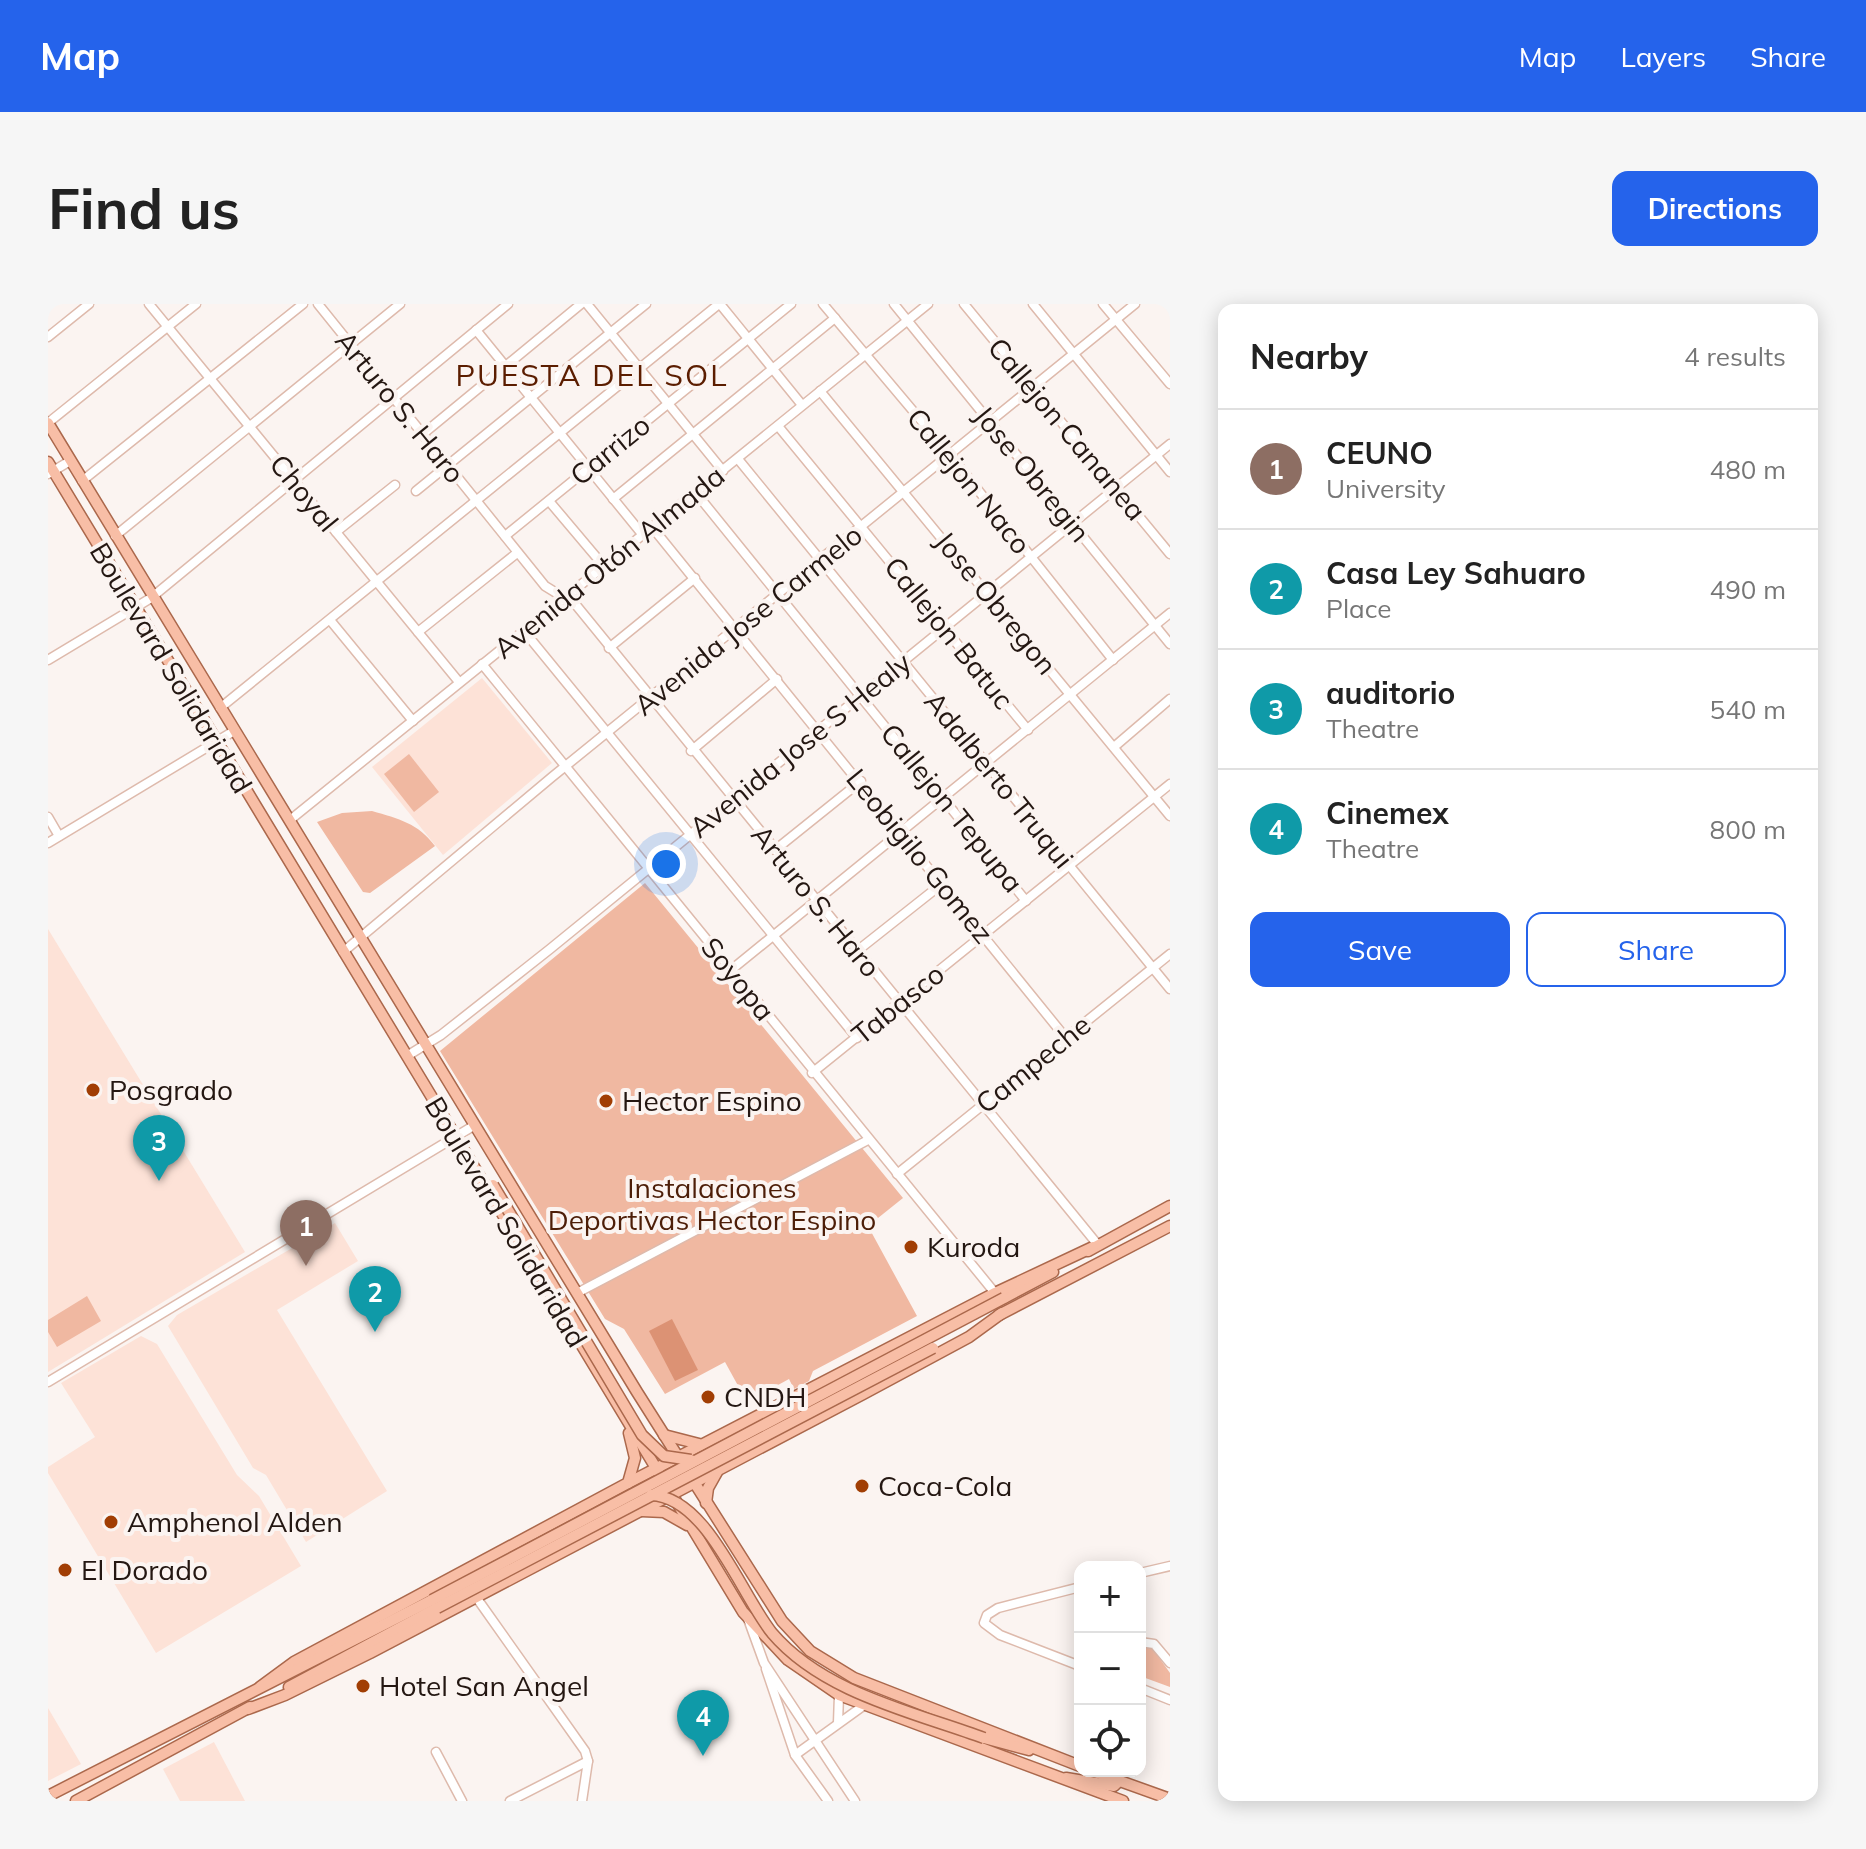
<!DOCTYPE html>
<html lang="en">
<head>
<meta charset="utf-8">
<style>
  :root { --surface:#fff; --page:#f6f6f6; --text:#222; --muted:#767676; --line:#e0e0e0; --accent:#2563eb }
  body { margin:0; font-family:Mulish,sans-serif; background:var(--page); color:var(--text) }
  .controls { position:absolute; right:24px; bottom:24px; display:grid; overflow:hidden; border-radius:16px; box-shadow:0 4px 20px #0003 }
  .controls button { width:72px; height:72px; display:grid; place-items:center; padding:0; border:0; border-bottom:2px solid var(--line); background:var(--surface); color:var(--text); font:40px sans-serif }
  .you { position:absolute; left:618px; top:560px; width:28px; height:28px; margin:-20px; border:6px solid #fff; border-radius:50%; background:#1a73e8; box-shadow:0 0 0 12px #1a73e833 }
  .badge { display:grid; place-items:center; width:52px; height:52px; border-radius:50%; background:var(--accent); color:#fff; font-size:26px; font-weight:700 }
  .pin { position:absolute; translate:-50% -66px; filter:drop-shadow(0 2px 4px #0008) }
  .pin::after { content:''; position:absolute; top:42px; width:28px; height:24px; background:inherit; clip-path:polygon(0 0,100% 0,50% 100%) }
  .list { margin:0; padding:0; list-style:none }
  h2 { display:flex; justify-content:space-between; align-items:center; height:104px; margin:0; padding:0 32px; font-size:34px }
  h2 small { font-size:26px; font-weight:400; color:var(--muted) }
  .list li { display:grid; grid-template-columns:52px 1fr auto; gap:24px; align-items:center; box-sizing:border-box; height:120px; padding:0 32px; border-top:2px solid var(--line) }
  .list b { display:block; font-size:30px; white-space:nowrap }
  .list p { margin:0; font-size:26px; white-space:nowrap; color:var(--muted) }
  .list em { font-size:26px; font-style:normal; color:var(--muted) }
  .actions { display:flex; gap:16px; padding:24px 32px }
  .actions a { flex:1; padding:18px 0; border:2px solid var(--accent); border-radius:16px; text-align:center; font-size:28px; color:var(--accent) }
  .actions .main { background:var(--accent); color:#fff }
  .icon { flex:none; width:44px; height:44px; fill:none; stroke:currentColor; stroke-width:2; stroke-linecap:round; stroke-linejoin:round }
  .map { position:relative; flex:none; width:1122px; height:1497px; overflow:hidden; border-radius:16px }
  header { display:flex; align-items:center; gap:48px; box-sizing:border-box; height:112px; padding:0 40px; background:var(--accent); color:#fff }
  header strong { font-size:38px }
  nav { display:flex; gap:44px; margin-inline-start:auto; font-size:28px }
  .intro { display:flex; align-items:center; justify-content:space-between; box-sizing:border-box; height:192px; padding:0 48px }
  h1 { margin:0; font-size:56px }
  .button { padding:20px 36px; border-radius:16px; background:var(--accent); color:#fff; font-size:28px; font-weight:700 }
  main { display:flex; gap:48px; padding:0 48px }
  aside { flex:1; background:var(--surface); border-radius:16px; box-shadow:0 4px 20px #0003 }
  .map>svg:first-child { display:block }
  .built { fill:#fde2d7 }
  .green { fill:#f0b8a1 }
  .water { fill:#dc9274 }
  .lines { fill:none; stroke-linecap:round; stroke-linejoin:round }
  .minor-casing { stroke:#debaac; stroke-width:11 }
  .major-casing { stroke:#ab684c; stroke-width:13 }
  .minor { stroke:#fff; stroke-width:8 }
  .major { stroke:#f8bea6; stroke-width:10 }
  .major-bridge-casing { stroke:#ab684c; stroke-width:13; stroke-linecap:butt }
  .major-bridge { stroke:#f8bea6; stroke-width:10 }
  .poi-dot { fill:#a13e04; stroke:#fbf4f1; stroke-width:3 }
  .labels { text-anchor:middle; stroke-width:8; stroke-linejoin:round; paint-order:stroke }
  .street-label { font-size:28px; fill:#241712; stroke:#fbf4f1 }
  .poi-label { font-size:28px; fill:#241712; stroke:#fbf4f1; text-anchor:start }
  .park-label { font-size:28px; fill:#4d1e08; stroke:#fbf4f1 }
  .neighbourhood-label { font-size:30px; letter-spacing:2px; fill:#5b1d00; stroke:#fbf4f1 }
</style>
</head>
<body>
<header>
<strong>Map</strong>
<nav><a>Map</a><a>Layers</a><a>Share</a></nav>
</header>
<div class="intro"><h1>Find us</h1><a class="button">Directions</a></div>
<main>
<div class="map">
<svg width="1122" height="1497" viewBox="0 0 1122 1497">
  <rect width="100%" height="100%" fill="#fbf4f1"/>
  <!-- built -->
  <g class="built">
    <path d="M434,374L504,459L395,551L324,463Z"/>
    <path d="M0,625L197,948L0,1068Z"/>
    <path d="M287,919L310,957L229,1006L339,1187L258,1238L218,1171L205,1164L120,1022L129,1011Z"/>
    <path d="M93,1032L109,1040L189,1171L211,1192L253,1262L108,1349L0,1169V1163L47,1133L13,1079Z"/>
    <path d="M0,1404L33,1460L0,1477Z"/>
    <path d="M166,1438L197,1497H132L115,1465Z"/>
  </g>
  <!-- green -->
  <g class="green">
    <path d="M361,450L391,488L366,508L336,470Z"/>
    <path d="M324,507C351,515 370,519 387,542L322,589L315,588L269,518L294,509Z"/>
    <path d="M597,579L855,894L820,922L869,1012L765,1067L761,1077L746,1085L741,1075L699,1098L677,1058L617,1090L576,1025L557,1015L392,747Z"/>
    <path d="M39,992L53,1017L9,1043L0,1028V1016Z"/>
    <path d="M1102,1341L1122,1369V1383L1092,1372V1343Z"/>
  </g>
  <!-- water -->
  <path class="water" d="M624,1015L650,1066L627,1077L601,1027Z"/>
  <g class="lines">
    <!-- minor casing -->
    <g class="minor-casing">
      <g id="minor">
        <path d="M101,0L411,378"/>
        <path d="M270,0L497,282L528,301L1050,941"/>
        <path d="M539,0L675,167"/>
        <path d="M672,0L754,101"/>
        <path d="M775,0L903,152L1065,356"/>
        <path d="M846,0L1122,340"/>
        <path d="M916,0L1122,250"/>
        <path d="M985,0L1122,168"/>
        <path d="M1055,0L1122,80"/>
        <path d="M428,26L594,230"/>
        <path d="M0,33L41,0"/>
        <path d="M772,87L1122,512"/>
        <path d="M0,119L148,0"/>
        <path d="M730,122L980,426"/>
        <path d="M375,130L533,0"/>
        <path d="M690,155L1122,685"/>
        <path d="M0,170L22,157"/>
        <path d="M34,177L255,0"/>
        <path d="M368,187L598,0"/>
        <path d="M648,189L978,597"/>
        <path d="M565,195L787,14"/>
        <path d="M501,197L555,261"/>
        <path d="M604,223L1017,733"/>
        <path d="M288,228L347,181"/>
        <path d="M67,232L352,0"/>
        <path d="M457,232L743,0"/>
        <path d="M282,316L365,417"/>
        <path d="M476,327L809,734"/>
        <path d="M370,328L469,249"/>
        <path d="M561,344L647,274"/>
        <path d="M0,356L103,294L460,0"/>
        <path d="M434,360L947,989"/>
        <path d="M172,404L671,0"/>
        <path d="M1066,443L1122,395"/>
        <path d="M643,447L729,375"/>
        <path d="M0,513L11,532"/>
        <path d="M242,516L880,0"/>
        <path d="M0,539L186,427"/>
        <path d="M727,546L813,477"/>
        <path d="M809,647L895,579"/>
        <path d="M295,648L504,473L1087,0"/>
        <path d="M683,666L1122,309"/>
        <path d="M359,752L393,731L502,645L1122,140"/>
        <path d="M764,769L1122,480"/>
        <path d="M849,870L1122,650"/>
        <path d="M529,989L820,836"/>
        <path d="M0,1078L427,821"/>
        <path d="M1092,1269L1122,1262"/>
        <path d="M1032,1283L950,1304L939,1311L936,1319L952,1331L1032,1362"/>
        <path d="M428,1293L537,1447L540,1457L534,1497"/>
        <path d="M700,1315L716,1359L807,1497"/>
        <path d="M1092,1338L1106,1340L1122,1359"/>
        <path d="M718,1365L747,1451L780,1497"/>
        <path d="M1092,1384L1122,1396"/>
        <path d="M790,1419L791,1391"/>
        <path d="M388,1448L414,1497"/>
        <path d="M747,1451L815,1402"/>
        <path d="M462,1497L540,1457"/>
      </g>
    </g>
    <!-- major casing -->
    <g class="major-casing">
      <g id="major">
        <path d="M0,119L589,1088L734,1317L762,1347L806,1374L1032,1462"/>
        <path d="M0,158L695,1308L740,1356L791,1391L1075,1497"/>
        <path d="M1040,947L1122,902"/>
        <path d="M956,994L1005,968"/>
        <path d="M951,1011L1122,922"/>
        <path d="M616,1131L651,1140"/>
        <path d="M580,1179L947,989L1045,943"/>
        <path d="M658,1199L660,1184L669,1168"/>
        <path d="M594,1207L616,1208L639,1221"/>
        <path d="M212,1383L246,1358L580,1179L587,1154L581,1129"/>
        <path d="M241,1383L389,1304"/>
        <path d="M200,1405L237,1391L322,1349L815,1090L921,1033L954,1009"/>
        <path d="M936,1434L981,1446"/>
        <path d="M1044,1467L1122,1495"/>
        <path d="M1018,1474L1066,1482L1071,1477"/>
        <path d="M0,1492L384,1296"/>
        <path d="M28,1497L202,1403"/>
      </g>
    </g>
    <!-- minor -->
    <use href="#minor" class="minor"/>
    <!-- major -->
    <use href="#major" class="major"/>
    <!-- major-bridge casing -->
    <g class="major-bridge-casing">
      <g id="major-bridge">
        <path d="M445,881L594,1131L616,1152L643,1156"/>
        <path d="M603,1191C659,1193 692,1289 724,1329C775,1389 865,1408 936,1434"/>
        <path d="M384,1296L956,994"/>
        <path d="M389,1304L885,1044"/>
      </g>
    </g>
    <!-- major-bridge -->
    <use href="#major-bridge" class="major-bridge"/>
  </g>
  <!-- markers -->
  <g class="poi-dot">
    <circle cx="45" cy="786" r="8"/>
    <circle cx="558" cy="797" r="8"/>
    <circle cx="863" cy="943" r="8"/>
    <circle cx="660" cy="1093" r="8"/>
    <circle cx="814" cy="1182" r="8"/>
    <circle cx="63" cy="1218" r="8"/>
    <circle cx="17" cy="1266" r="8"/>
    <circle cx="315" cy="1382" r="8"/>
  </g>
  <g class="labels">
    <!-- street labels -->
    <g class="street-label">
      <text transform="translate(352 103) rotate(51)" y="10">Arturo S. Haro</text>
      <text transform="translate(1019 125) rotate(50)" y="10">Callejon Cananea</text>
      <text transform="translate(562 146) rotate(-39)" y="10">Carrizo</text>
      <text transform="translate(984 170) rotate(51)" y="10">Jose Obregin</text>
      <text transform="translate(921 177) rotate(51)" y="10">Callejon Naco</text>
      <text transform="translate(256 189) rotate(51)" y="10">Choyal</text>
      <text transform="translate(561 258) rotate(-39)" y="10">Avenida Otón Almada</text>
      <text transform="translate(948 299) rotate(51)" y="10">Jose Obregon</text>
      <text transform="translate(700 316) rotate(-39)" y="10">Avenida Jose Carmelo</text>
      <text transform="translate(901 329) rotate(51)" y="10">Callejon Batuc</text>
      <text transform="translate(123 364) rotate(59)" y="10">Boulevard Solidaridad</text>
      <text transform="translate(752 441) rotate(-39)" y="10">Avenida Jose S Healy</text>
      <text transform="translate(951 476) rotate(51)" y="10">Adalberto Truqui</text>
      <text transform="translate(904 504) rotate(51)" y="10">Callejon Tepupa</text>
      <text transform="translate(872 552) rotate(51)" y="10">Leobigilo Gomez</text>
      <text transform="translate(768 597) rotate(51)" y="10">Arturo S. Haro</text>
      <text transform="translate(690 675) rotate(51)" y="10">Soyopa</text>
      <text transform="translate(850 700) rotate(-39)" y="10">Tabasco</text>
      <text transform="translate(985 760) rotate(-39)" y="10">Campeche</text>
      <text transform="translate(458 918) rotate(59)" y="10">Boulevard Solidaridad</text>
    </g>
    <!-- poi labels -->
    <g class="poi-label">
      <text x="61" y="796">Posgrado</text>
      <text x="574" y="807">Hector Espino</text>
      <text x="879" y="953">Kuroda</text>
      <text x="676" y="1103">CNDH</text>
      <text x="830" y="1192">Coca-Cola</text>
      <text x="79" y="1228">Amphenol Alden</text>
      <text x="33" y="1276">El Dorado</text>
      <text x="331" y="1392">Hotel San Angel</text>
    </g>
    <!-- park labels -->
    <g class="park-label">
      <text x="664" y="894">Instalaciones<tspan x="664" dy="32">Deportivas Hector Espino</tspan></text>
    </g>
    <!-- neighbourhood labels -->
    <g class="neighbourhood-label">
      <text x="544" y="82">PUESTA DEL SOL</text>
    </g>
  </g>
</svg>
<div class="controls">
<button>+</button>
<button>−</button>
<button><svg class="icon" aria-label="locate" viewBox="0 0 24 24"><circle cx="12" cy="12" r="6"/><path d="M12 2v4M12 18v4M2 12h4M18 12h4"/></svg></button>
</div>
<div class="you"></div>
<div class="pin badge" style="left:258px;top:962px;background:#8d6e63">1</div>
<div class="pin badge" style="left:327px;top:1028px;background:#0f9aa8">2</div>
<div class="pin badge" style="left:111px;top:877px;background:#0f9aa8">3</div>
<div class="pin badge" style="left:655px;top:1452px;background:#0f9aa8">4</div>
</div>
<aside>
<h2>Nearby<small>4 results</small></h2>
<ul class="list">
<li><span class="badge" style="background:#8d6e63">1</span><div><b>CEUNO</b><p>University</p></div><em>480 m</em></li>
<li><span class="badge" style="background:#0f9aa8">2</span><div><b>Casa Ley Sahuaro</b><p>Place</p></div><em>490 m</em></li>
<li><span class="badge" style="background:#0f9aa8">3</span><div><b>auditorio</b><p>Theatre</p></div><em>540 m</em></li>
<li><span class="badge" style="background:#0f9aa8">4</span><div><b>Cinemex</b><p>Theatre</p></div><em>800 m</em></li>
</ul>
<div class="actions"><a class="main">Save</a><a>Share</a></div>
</aside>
</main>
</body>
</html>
